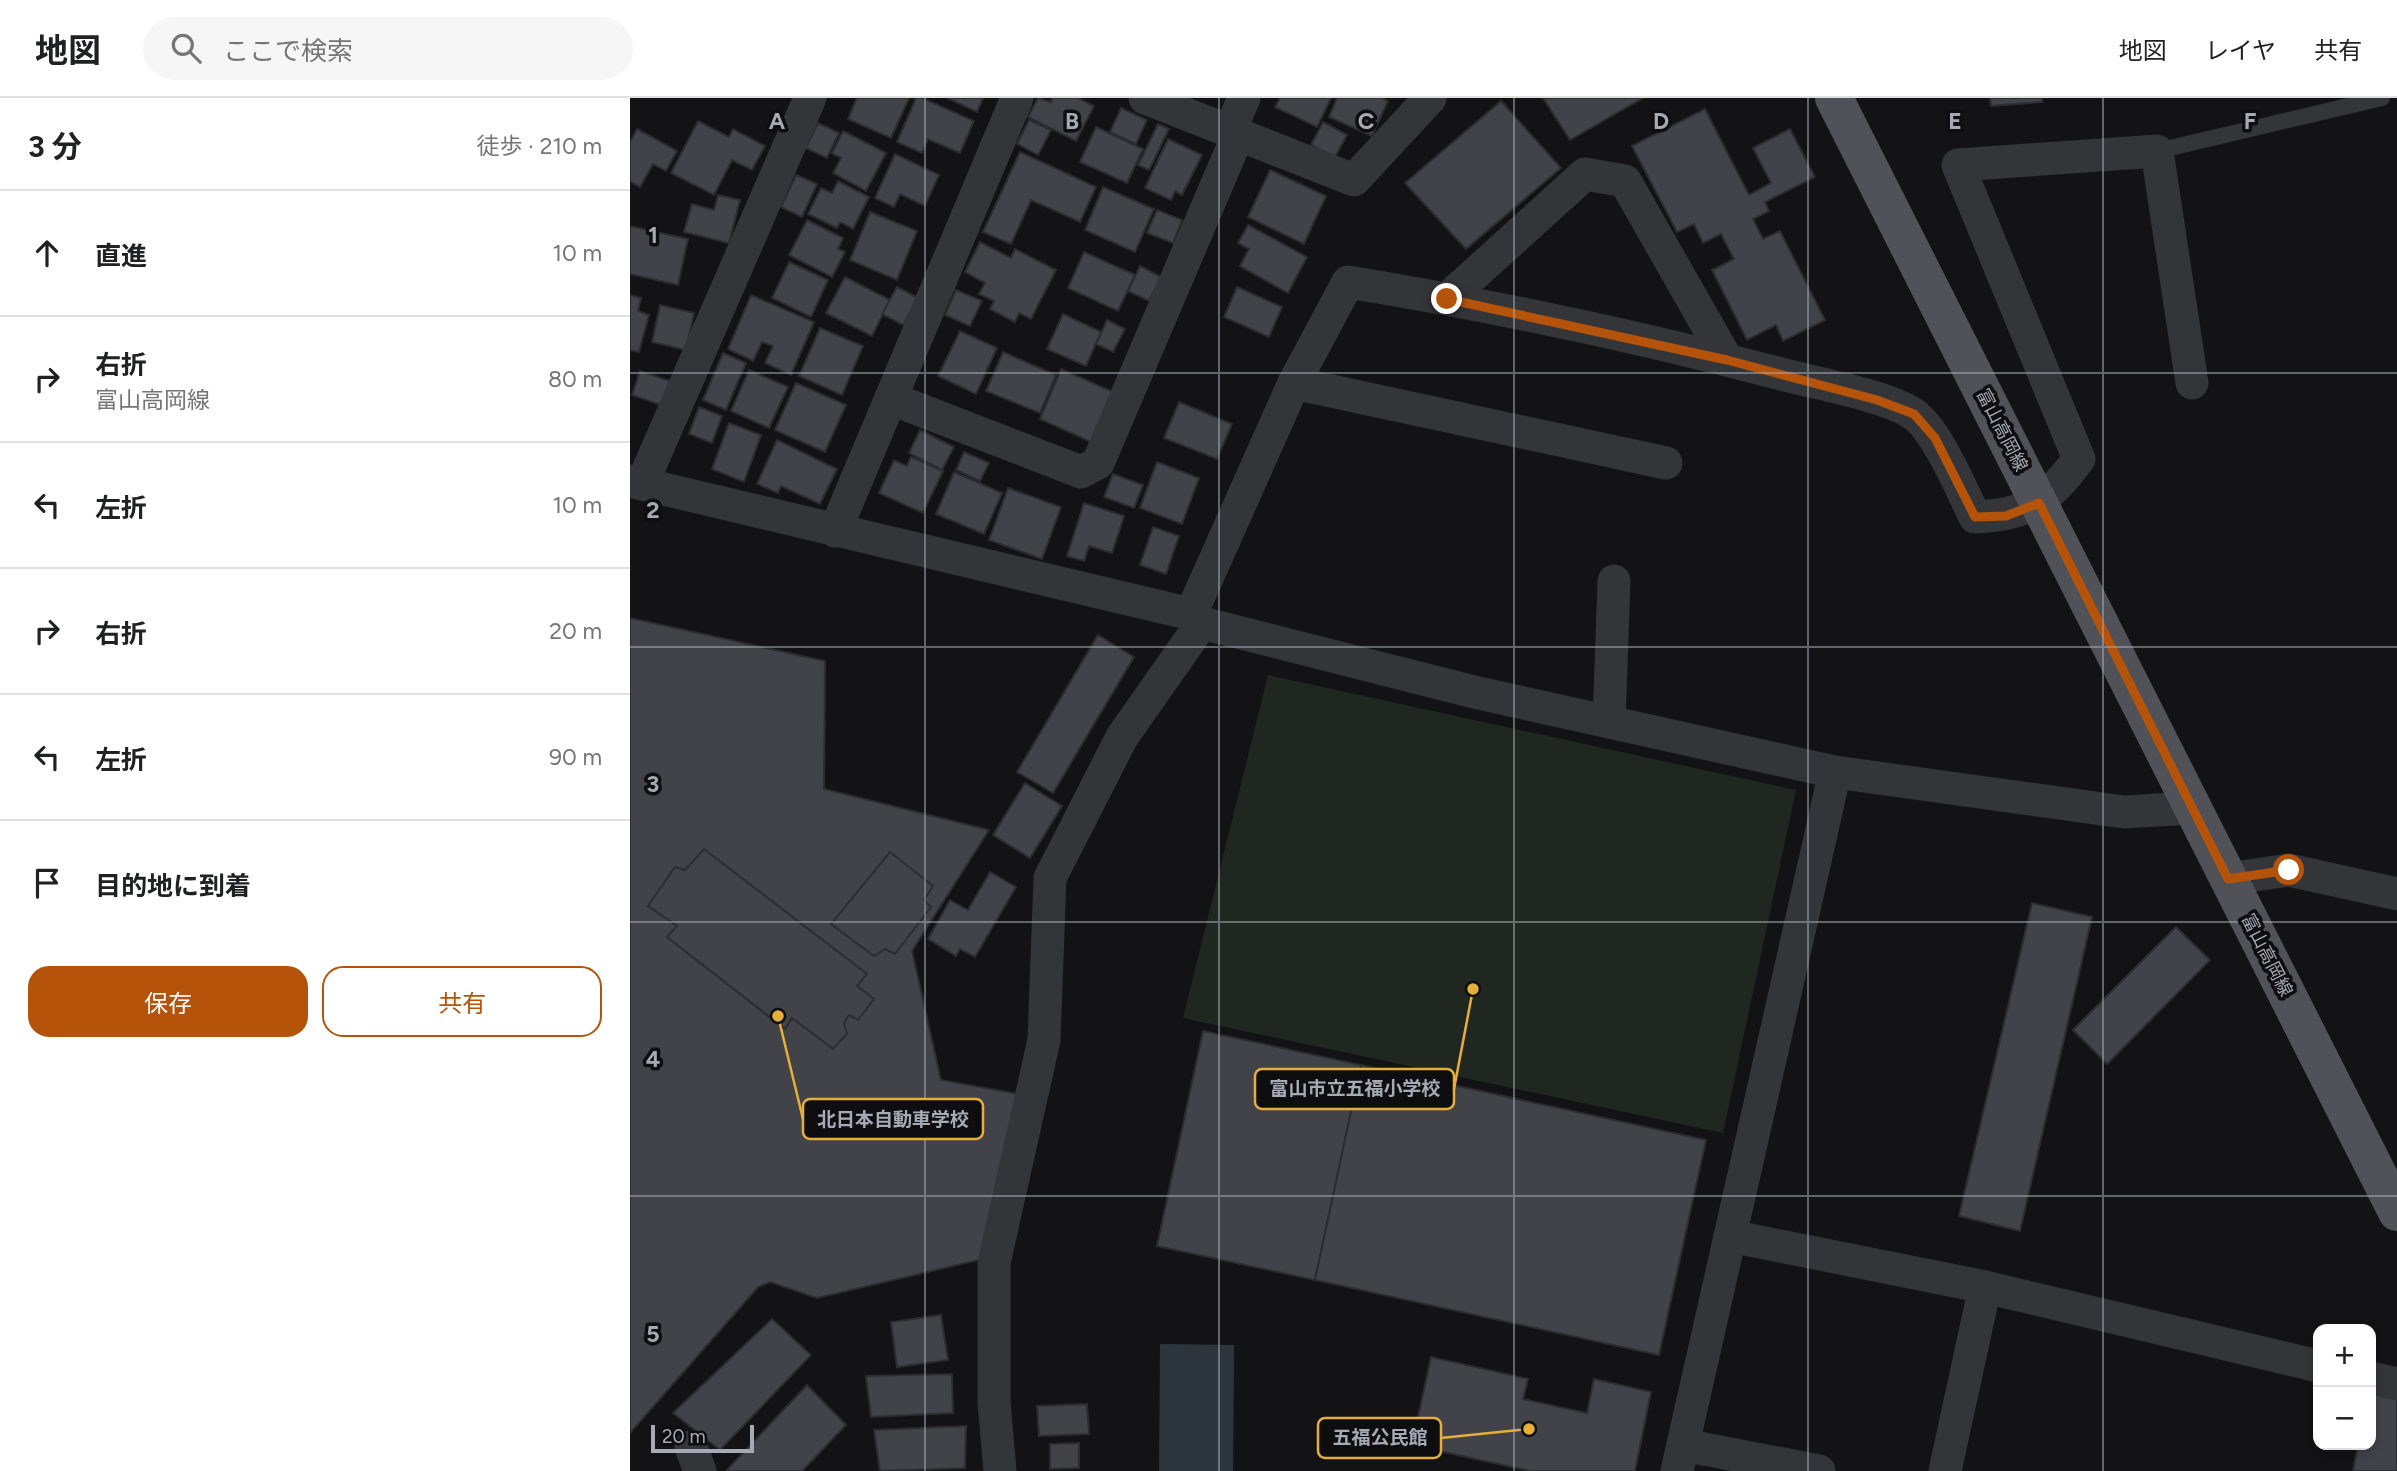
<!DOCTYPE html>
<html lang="ja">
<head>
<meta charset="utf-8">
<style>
  :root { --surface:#fff; --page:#f6f6f6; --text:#202124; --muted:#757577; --line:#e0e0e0; --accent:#b45309 }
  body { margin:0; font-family:Figtree,"Noto Sans JP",sans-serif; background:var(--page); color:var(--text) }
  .controls { position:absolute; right:21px; bottom:21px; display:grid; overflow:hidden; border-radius:14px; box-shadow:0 4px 10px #0003 }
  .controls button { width:63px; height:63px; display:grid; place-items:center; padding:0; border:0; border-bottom:2px solid var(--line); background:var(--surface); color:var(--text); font:35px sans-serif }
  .scale { position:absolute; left:21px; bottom:18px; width:103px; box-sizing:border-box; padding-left:7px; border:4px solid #a6aab4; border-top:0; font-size:19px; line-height:24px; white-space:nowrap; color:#a6aab4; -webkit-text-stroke:5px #0e0e10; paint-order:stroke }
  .stop { position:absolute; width:21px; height:21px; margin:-16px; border:5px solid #b45309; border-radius:50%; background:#fff }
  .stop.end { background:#b45309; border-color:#fff; box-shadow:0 2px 7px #0008 }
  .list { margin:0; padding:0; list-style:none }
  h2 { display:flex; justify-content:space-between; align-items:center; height:91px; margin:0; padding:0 28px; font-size:30px }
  h2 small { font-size:23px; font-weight:400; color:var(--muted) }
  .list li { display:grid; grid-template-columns:46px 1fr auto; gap:21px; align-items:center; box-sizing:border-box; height:126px; padding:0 28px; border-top:2px solid var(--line) }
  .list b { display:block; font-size:26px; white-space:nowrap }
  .list p { margin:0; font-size:23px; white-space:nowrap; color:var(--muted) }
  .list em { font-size:23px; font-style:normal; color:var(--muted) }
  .actions { display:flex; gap:14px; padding:21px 28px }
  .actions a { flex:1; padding:16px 0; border:2px solid var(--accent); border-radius:21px; text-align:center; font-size:24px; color:var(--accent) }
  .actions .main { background:var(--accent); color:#fff }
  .icon { flex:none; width:38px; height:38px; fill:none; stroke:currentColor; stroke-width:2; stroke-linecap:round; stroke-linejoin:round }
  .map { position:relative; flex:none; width:1767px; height:1373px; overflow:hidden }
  header { display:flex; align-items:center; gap:42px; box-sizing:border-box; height:98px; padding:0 35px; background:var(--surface); border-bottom:2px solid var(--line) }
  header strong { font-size:33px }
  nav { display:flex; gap:38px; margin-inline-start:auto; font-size:24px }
  .search { width:490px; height:63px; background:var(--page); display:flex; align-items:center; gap:18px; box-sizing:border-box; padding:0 24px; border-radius:38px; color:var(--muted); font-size:26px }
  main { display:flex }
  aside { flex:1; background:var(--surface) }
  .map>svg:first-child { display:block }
  .pitch { fill:#202721 }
  .water { fill:#2d353d }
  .building { fill:#424348; stroke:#2d2d31; stroke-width:2 }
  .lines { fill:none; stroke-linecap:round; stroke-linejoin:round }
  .service { stroke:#343539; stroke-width:16 }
  .minor { stroke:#343539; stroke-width:33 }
  .primary { stroke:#515258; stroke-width:38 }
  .route { stroke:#b45309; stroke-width:9 }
  .grid { fill:none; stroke:#a6aab4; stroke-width:2; stroke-opacity:0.55 }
  .labels { text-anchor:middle; stroke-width:7; stroke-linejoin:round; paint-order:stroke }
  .street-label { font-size:18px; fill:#a6aab4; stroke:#0e0e10 }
  .grid-label { font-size:23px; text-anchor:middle; font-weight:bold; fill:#a6aab4; stroke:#0e0e10; stroke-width:7; stroke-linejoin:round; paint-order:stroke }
  .leader { fill:none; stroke:#e5af3a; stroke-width:2.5 }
  .callout-dot { fill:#e5af3a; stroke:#0e0e10; stroke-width:2.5 }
  .callout { fill:#0e0e10; stroke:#e5af3a; stroke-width:2.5 }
  .callout-label { font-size:19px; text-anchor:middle; font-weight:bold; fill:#a6aab4 }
</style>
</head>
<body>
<header>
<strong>地図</strong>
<div class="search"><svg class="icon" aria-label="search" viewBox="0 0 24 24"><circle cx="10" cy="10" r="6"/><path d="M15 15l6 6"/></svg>ここで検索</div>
<nav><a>地図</a><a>レイヤ</a><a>共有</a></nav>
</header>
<main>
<aside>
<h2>3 分<small>徒歩 · 210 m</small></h2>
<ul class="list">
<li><svg class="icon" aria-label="ahead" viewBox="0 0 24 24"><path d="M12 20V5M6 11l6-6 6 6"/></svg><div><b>直進</b></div><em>10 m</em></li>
<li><svg class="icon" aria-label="right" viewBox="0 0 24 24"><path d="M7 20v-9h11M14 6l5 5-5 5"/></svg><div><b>右折</b><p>富山高岡線</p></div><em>80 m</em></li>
<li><svg class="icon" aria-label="left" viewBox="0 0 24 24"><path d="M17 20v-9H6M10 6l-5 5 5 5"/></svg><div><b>左折</b></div><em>10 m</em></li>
<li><svg class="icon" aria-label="right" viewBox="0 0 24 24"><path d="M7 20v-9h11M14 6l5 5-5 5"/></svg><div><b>右折</b></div><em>20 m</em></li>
<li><svg class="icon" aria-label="left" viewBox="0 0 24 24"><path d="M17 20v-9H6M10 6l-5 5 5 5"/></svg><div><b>左折</b></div><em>90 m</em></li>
<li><svg class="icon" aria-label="arrive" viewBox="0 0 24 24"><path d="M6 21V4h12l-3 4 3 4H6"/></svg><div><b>目的地に到着</b></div></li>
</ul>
<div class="actions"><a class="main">保存</a><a>共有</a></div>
</aside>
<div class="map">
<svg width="1767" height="1373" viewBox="0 0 1767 1373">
  <rect width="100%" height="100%" fill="#131315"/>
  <!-- pitch -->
  <path class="pitch" d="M638,577L1166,692L1093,1035L553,920Z"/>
  <!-- water -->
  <path class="water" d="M530,1246L604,1247L603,1373H529Z"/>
  <!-- building -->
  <g class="building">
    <path d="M227,0H279L261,40L218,21Z"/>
    <path d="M286,0H292L344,23L330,55L298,41L292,55L267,44Z"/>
    <path d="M317,0H353L347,14Z"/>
    <path d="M408,0L421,4L422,0H448L464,8L446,43L398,19Z"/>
    <path d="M650,0H701L687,29L645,9Z"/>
    <path d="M707,0H752L758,3L742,38L699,19Z"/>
    <path d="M913,0H1013L940,42Z"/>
    <path d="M1360,0H1412V4L1361,8Z"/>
    <path d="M871,3L931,70L836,151L775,85Z"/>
    <path d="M491,10L517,22L506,46L480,34Z"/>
    <path d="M1075,11L1119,97L1141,85L1123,50L1160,31L1185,79L1135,104L1139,113L1123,121L1133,141L1150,133L1195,222L1153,243L1146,227L1117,242L1082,172L1104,161L1091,136L1073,145L1064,126L1047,134L1002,48Z"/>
    <path d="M399,22L421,32L408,57L387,46Z"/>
    <path d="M68,23L99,39L103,31L135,48L122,72L102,62L84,97L41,75Z"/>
    <path d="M693,24L717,37L705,59L681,47Z"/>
    <path d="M188,25L209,35L197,60L176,50Z"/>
    <path d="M528,26L539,31L519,72L508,67Z"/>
    <path d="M466,29L513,51L497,85L450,64Z"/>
    <path d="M7,31L47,53L36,73L23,66L10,89L0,83V44Z"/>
    <path d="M213,33L256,55L236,93L203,75L211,60L202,55Z"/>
    <path d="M538,41L572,57L552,97L545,93L541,102L515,90Z"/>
    <path d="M390,54L466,89L450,124L401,102L381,146L353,134Z"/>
    <path d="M265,56L309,77L295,108L270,96L264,109L245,100Z"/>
    <path d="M640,72L696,98L674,146L618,119Z"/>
    <path d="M166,77L187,86L172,119L151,109Z"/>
    <path d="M208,83L239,99L223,131L210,124L207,130L178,116L191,90L202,95Z"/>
    <path d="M473,89L524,111L505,154L455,132Z"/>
    <path d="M88,97L110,102L99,145L54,134L62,106L84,112Z"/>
    <path d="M527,112L552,122L543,145L517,135Z"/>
    <path d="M240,114L287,133L267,182L220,162Z"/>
    <path d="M177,122L213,140L208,151L215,154L202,179L159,157Z"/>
    <path d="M618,127L677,159L658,195L610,168L619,151L608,145Z"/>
    <path d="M0,128L58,141L48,187L0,176Z"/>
    <path d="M350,144L381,160L385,151L426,172L401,221L389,215L385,224L360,211L364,203L349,196L355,185L335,174Z"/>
    <path d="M454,154L505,177L488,213L438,190Z"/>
    <path d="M159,164L198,182L181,219L142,200Z"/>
    <path d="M510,168L531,179L519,203L498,193Z"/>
    <path d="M215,179L260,202L242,238L196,215Z"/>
    <path d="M267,189L288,200L273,227L252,216Z"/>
    <path d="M607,189L652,209L639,239L594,219Z"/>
    <path d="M326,192L352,203L340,228L315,217Z"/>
    <path d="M0,197L11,200L8,213L19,217L9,254L0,252Z"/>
    <path d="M121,197L184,224L161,277L135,265L143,248L132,244L123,263L98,251Z"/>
    <path d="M30,207L64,215L56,252L22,244Z"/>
    <path d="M433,216L471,234L456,268L417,251Z"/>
    <path d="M477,222L495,231L483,254L466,246Z"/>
    <path d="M190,230L233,248L212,297L169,278Z"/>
    <path d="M330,233L367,250L346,296L308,278Z"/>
    <path d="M373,254L426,277L410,315L356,293Z"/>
    <path d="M93,255L116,265L96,312L73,302Z"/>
    <path d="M431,271L483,294L461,344L410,321Z"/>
    <path d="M119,272L158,289L139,330L101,313Z"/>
    <path d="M10,273L40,283L31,307L2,297Z"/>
    <path d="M166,285L216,307L195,354L145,332Z"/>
    <path d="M549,304L602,326L587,361L534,340Z"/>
    <path d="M69,309L92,318L82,345L59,336Z"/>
    <path d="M99,325L131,337L114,384L82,371Z"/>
    <path d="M290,332L324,349L312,372L279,355Z"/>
    <path d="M147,342L207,371L190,406L151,388L148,395L127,386Z"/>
    <path d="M334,354L359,365L350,383L326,372Z"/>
    <path d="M281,359L313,373L293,415L249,395L264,362L277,368Z"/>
    <path d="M527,364L569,380L552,426L510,410Z"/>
    <path d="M324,374L372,395L354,436L306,416Z"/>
    <path d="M483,376L513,387L504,410L474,399Z"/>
    <path d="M378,390L431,409L412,461L359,442Z"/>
    <path d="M454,405L494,418L482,455L459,448L454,463L437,458Z"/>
    <path d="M523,429L549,438L536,476L510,467Z"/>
    <path d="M0,520L195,563L194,691L359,732L282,853L311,982L394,997L357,1160L187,1200L140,1184L128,1189L0,1335Z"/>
    <path d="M468,537L504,559L423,695L387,674Z"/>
    <path d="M395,685L432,708L400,760L363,737Z"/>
    <path d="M74,751L237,876L227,888L244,901L228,922L219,917L214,925L217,936L203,951L162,920L155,931L37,839L47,828L18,808L45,769L55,772Z"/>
    <path d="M260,754L303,788L294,802L301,809L265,856L255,851L244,858L201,826Z"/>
    <path d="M360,774L386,789L345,859L330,851L326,858L298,841L320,802L338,812Z"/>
    <path d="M1402,805L1462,819L1390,1133L1329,1118Z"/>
    <path d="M1546,829L1580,862L1477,966L1443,932Z"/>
    <path d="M573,933L731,967L685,1182L527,1148Z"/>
    <path d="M731,967L1076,1042L1029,1257L685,1182Z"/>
    <path d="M311,1217L318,1262L267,1269L261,1224Z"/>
    <path d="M142,1221L181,1257L90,1352L43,1315Z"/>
    <path d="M801,1259L898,1281L893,1301L957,1315L964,1281L1021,1294L1005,1373H900L782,1347Z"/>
    <path d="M322,1276L323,1315L241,1319L236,1278Z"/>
    <path d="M177,1287L216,1327L172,1373H96Z"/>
    <path d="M1741,1295L1767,1301V1373H1723L1728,1347H1741Z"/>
    <path d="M457,1306L459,1336L409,1338L407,1308Z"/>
    <path d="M336,1328L335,1370L250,1373L244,1332Z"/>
    <path d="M449,1345V1370L420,1371V1346Z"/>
  </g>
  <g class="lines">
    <!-- service -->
    <path class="service" d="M1527,53L1752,0"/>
    <!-- minor -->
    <g class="minor">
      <path d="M515,0L724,82L800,0"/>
      <path d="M817,201L955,76L995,83L1097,262"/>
      <path d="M664,285L1036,365"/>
      <path d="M262,301L451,374L468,365L605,44L601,30L614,0"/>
      <path d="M0,383L561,516L572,525L844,594L1205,674L1494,714L1562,710"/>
      <path d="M12,386L180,0"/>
      <path d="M205,433L387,0"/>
      <path d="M561,516L664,285L718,184C865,208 1011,239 1155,277C1190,286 1252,297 1282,315C1306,330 1332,393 1345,419C1399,417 1417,403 1449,361L1328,67L1527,53L1562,285"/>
      <path d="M979,624L984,483"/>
      <path d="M1598,781L1659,772L1767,796"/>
      <path d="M1100,1138L1355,1189L1688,1268"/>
      <path d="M1741,1280L1767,1286"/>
      <path d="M1053,1347L1189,1373"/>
      <path d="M61,1349L70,1373"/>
      <path d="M370,1373L364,1304V1165L414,942L420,780L492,639L572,525"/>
      <path d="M1047,1373L1205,674"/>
      <path d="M1315,1373L1355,1189"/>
    </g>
    <!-- primary -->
    <path class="primary" d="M1204,0L1767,1114"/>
  </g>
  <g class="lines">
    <!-- route -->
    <path class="route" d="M817,201L1097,262L1247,302L1284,316L1305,340L1345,419L1376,418L1409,405L1598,781L1659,772"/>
  </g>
  <!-- grid -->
  <path class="grid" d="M295,0V1373M589,0V1373M884,0V1373M1178,0V1373M1473,0V1373M0,275H1767M0,549H1767M0,824H1767M0,1098H1767"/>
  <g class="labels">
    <!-- street labels -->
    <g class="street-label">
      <text transform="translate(1372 332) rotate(63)" y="6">富山高岡線</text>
      <text transform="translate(1637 857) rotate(63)" y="6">富山高岡線</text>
    </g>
  </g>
  <g class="grid-label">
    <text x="147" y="31">A</text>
    <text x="442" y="31">B</text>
    <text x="736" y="31">C</text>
    <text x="1031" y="31">D</text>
    <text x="1325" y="31">E</text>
    <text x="1620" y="31">F</text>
    <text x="23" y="145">1</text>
    <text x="23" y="420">2</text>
    <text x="23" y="694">3</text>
    <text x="23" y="969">4</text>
    <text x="23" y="1244">5</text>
  </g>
  <!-- callouts -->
  <path class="leader" d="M843 891L824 991M148 918L173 1021M899 1331L811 1340"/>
  <g class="callout-dot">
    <circle cx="843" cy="891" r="7"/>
    <circle cx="148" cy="918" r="7"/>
    <circle cx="899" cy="1331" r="7"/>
  </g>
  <g class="callout">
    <rect x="625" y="971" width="199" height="40" rx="7"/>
    <rect x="173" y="1001" width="180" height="40" rx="7"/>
    <rect x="688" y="1320" width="123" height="40" rx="7"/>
  </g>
  <g class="callout-label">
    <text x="725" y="997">富山市立五福小学校</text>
    <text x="263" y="1028">北日本自動車学校</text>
    <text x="750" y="1346">五福公民館</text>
  </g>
</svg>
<div class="controls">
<button>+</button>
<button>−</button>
</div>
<div class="scale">20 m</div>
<div class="stop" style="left:1659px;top:772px"></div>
<div class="stop end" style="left:817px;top:201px"></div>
</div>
</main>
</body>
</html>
